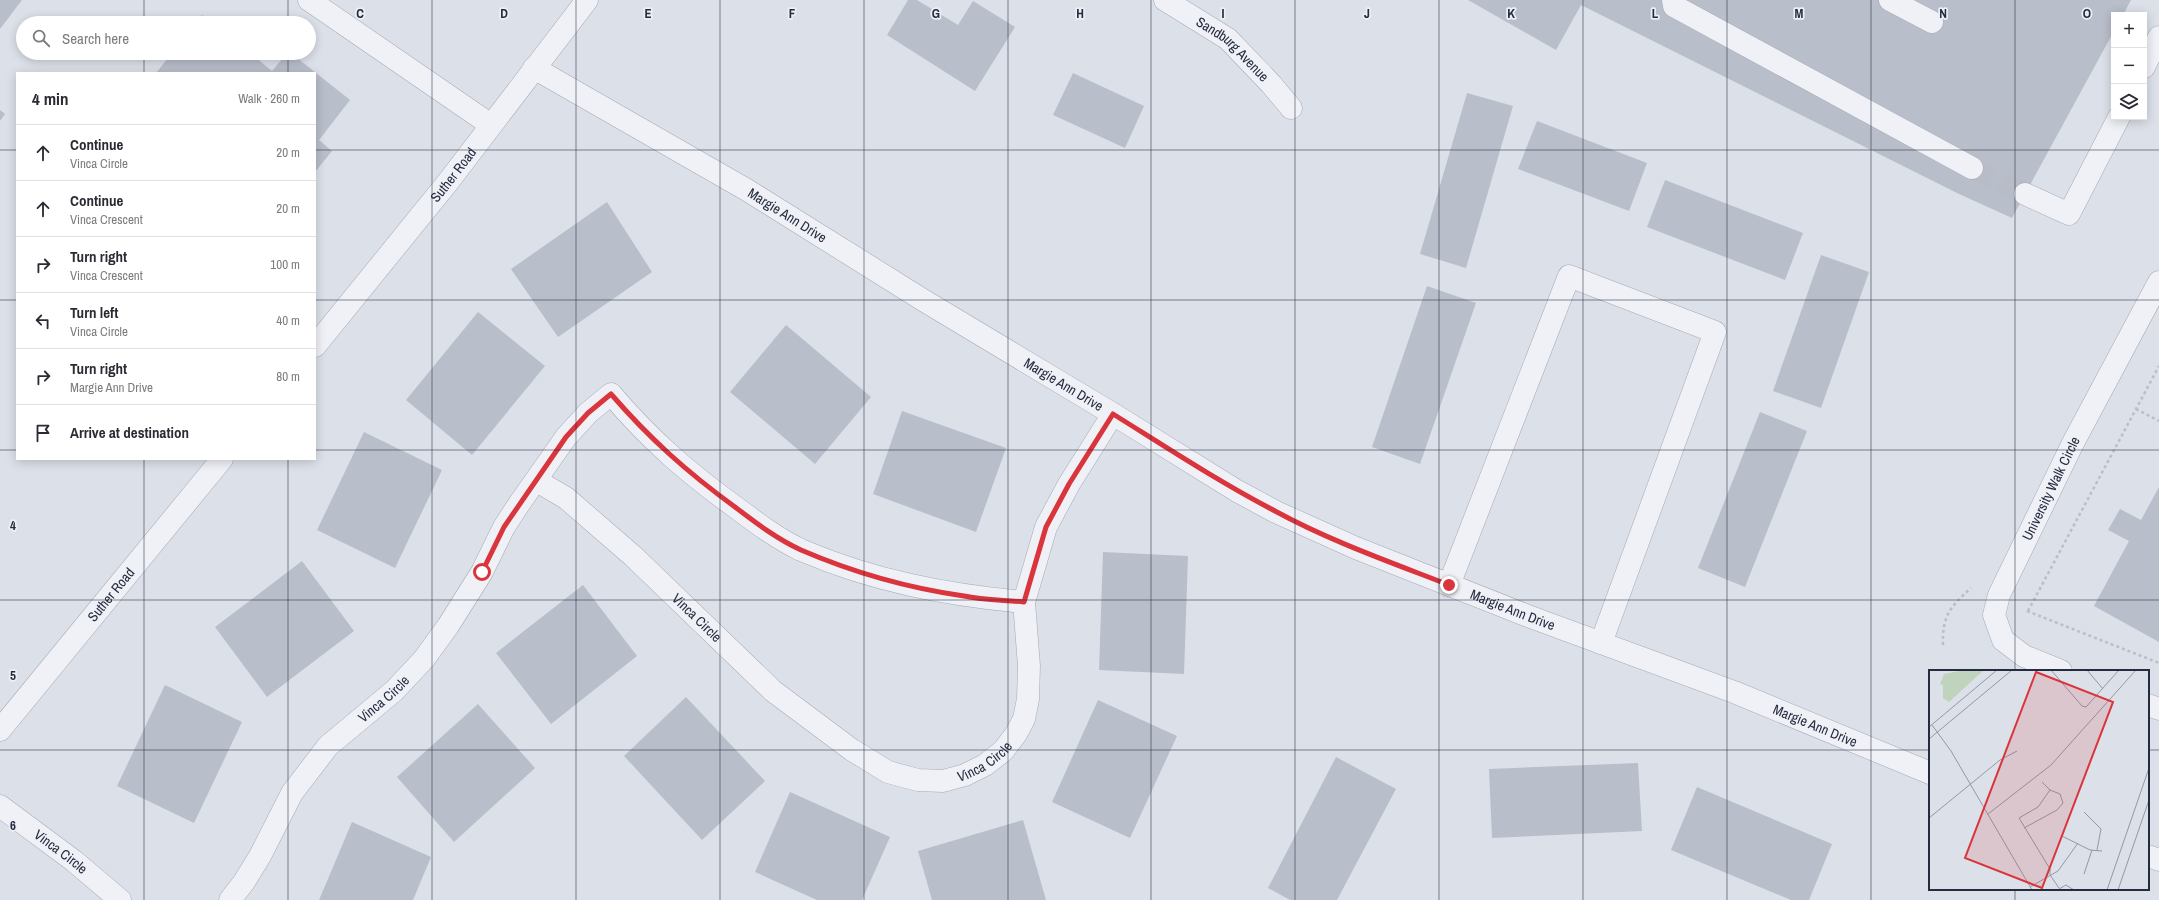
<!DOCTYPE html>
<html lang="en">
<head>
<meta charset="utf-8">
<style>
  :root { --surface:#fff; --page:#f2f2f3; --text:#2b2b33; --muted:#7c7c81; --line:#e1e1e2 }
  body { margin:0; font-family:"Archivo Narrow",sans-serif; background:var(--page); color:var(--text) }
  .controls { position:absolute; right:12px; top:12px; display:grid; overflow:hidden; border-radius:0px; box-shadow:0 2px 10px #0003 }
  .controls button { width:36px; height:36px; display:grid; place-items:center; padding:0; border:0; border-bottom:1px solid var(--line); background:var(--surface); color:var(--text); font:20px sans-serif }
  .stop { position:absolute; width:12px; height:12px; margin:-9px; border:3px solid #da343c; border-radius:50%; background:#fff }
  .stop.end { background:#da343c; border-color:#fff; box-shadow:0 1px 4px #0008 }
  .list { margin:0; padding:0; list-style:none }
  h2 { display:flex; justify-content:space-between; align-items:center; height:52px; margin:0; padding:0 16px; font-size:17px }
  h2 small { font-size:13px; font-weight:400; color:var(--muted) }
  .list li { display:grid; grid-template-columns:26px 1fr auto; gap:12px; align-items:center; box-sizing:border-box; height:56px; padding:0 16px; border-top:1px solid var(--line) }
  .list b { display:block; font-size:15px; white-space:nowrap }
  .list p { margin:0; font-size:13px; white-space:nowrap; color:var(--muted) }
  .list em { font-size:13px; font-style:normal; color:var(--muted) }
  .icon { flex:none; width:22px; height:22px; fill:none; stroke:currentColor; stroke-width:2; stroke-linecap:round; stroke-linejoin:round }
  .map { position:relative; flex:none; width:2159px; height:900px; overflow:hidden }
  .search { position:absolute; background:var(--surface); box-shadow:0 2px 10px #0003; left:16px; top:16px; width:300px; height:44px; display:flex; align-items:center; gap:10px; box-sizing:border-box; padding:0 14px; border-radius:22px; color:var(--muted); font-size:15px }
  .panel { position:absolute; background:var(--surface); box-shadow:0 2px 10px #0003; left:16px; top:72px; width:300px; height:388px; border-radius:0px }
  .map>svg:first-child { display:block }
  .building { fill:#b9becb }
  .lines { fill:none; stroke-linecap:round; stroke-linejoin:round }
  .minor-tunnel { stroke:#b7bcc6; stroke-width:22; stroke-dasharray:22 11; stroke-linecap:butt }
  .minor-casing { stroke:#a5aab6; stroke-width:23 }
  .path { stroke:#babec7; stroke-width:2.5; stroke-dasharray:3 3; stroke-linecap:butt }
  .minor { stroke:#eff1f6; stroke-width:22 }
  .route { stroke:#da343c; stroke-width:5 }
  .grid { fill:none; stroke:#252c40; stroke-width:1; stroke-opacity:0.55 }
  .labels { text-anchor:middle; stroke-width:3.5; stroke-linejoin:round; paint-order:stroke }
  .street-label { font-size:14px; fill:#252c40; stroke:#eceff6 }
  .inset-road { fill:none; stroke:#9398a5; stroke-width:1 }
  .view { fill:#da343c; fill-opacity:0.15; stroke:#da343c; stroke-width:2 }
  .inset-edge { fill:none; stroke:#252c40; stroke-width:2 }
  .grid-label { font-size:13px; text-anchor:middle; font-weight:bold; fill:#252c40; stroke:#eceff6; stroke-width:3.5; stroke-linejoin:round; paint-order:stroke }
</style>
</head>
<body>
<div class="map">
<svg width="2159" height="900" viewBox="0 0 2159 900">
  <rect width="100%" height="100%" fill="#dce0e8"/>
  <!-- building -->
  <g class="building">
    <path d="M0,0H22L0,29Z"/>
    <path d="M908,0H917L958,25L973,1L1015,27L975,91L887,35Z"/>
    <path d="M1468,0H2131L2123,15H2114V31L2012,218L1959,194L1581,5L1556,50Z"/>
    <path d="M202,15L212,23H196Z"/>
    <path d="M172,53H250L272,71L287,53H291L350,100L319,140L332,151L315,172V73H156Z"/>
    <path d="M1073,73L1144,106L1125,148L1053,115Z"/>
    <path d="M1467,93L1513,106L1466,268L1420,254Z"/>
    <path d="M0,110L5,114L0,121Z"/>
    <path d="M1537,121L1647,163L1629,211L1518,169Z"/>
    <path d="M1665,180L1803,233L1785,280L1647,227Z"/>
    <path d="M607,202L652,272L558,337L511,269Z"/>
    <path d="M1821,255L1869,272L1821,408L1773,391Z"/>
    <path d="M1427,286L1476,303L1420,464L1372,447Z"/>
    <path d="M478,312L545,366L472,455L406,400Z"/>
    <path d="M786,325L871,397L815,464L730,392Z"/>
    <path d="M902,411L1006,448L976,532L873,494Z"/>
    <path d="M1760,412L1807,431L1745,587L1698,568Z"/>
    <path d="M364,432L442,470L395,568L317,530Z"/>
    <path d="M2159,487V642L2094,606L2129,541L2108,530L2120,509L2141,520Z"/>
    <path d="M1103,552L1188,556L1184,674L1099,670Z"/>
    <path d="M302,561L354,631L267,697L215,627Z"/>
    <path d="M583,585L637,656L551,724L496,653Z"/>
    <path d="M165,685L242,722L194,823L117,786Z"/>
    <path d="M686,697L765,781L702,840L624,756Z"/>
    <path d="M1098,700L1177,736L1130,838L1052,802Z"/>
    <path d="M478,704L535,768L454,842L397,777Z"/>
    <path d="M1336,757L1396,789L1337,900H1290L1268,888Z"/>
    <path d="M1638,763L1642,831L1492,838L1489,769Z"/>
    <path d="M1697,787L1832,844L1809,900H1791L1671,850Z"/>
    <path d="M790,792L890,837L862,900H817L755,872Z"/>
    <path d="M1023,820L1046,900H932L918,851Z"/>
    <path d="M352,822L431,857L413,900H319Z"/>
  </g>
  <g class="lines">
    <!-- minor-tunnel -->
    <path class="minor-tunnel" d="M1972,168L2025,194"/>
    <!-- minor casing -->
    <g class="minor-casing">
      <g id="minor">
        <path d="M309,0L491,125"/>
        <path id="s1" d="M1165,0L1228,39L1271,84L1291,108"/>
        <path d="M1673,0L1674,6L1972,168"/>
        <path d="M1890,0L1932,22"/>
        <path d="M2144,67L2159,37"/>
        <path id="s2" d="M534,68L747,190L923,300L1113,414L1237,491L1276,512L1356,548L1528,616L1734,692L1930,773"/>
        <path d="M2025,194L2069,214L2119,117"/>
        <path id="s3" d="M315,346L448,182L587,0"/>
        <path id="s4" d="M537,481L566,498L633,556L773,691L852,750L888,772L918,780L943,781L965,775L985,765L1003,751L1016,734L1024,719L1028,699L1029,666L1024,602L1046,527L1069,484L1113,414"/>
        <path d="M1449,585L1569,276L1715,332L1601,643"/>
        <path id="s5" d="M2061,671L2024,656L2003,640L1994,615L1999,595L2073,443L2159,282"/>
        <path d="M2148,705L2159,709"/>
        <path id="s6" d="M0,730L222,459"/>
        <path id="s7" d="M0,806L74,861L120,900"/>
        <path d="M2148,856L2159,860"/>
        <path id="s8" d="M230,900L244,882L260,856L292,793L328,746L394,691L424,659L448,626L482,572L504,527L519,504L566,437L588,413L611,394C650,440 688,473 738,509C758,524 778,539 801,550C873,581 947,595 1024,602"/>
      </g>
    </g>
    <!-- path -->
    <g class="path">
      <path d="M2136,409L2159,421"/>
      <path d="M2027,611L2159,663"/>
      <path d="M2028,611L2159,366"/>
      <path d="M1943,645C1942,616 1950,607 1971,588"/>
    </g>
    <!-- minor -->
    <use href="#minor" class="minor"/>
  </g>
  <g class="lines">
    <!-- route -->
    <path class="route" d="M482,572L504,527L566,437L588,413L611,394C650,439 687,472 735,507C756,523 777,539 801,550C852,572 908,588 964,596C983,600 1004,600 1024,602L1046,527L1069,484L1113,414C1166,447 1219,482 1275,511C1330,541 1390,562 1449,585"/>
  </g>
  <!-- grid -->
  <path class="grid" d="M144,0V23M288,0V23M432,0V900M576,0V900M720,0V900M864,0V900M1008,0V900M1151,0V900M1295,0V900M1439,0V900M1583,0V900M1727,0V900M1871,0V900M2015,0V671M144,53V73M288,53V73M0,150H17M315,150H2159M0,300H17M315,300H2159M0,450H17M315,450H2159M144,459V900M288,459V900M0,600H2159M0,750H1930M2148,750H2159M2015,889V900"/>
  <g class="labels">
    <!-- street labels -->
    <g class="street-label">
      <text dy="5" stroke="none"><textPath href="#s1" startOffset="84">Sandburg Avenue</textPath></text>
      <text dy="5" stroke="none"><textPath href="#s3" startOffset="220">Suther Road</textPath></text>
      <text dy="5" stroke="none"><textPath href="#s2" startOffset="293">Margie Ann Drive</textPath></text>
      <text dy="5" stroke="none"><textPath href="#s2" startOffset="617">Margie Ann Drive</textPath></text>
      <text dy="5" stroke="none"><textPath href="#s5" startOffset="232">University Walk Circle</textPath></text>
      <text dy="5" stroke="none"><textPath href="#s6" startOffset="175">Suther Road</textPath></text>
      <text dy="5" stroke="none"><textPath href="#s2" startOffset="1121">Margie Ann Drive</textPath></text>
      <text dy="5" stroke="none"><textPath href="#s4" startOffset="211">Vinca Circle</textPath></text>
      <text dy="5" stroke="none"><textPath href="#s8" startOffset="256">Vinca Circle</textPath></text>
      <text dy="5" stroke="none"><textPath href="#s2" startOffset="1445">Margie Ann Drive</textPath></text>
      <text dy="5" stroke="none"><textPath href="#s4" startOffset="560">Vinca Circle</textPath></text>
      <text dy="5" stroke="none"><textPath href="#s7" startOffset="76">Vinca Circle</textPath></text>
    </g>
  </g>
  <!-- overview -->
  <g transform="translate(1929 670)">
    <rect width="220" height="220" fill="#dce0e8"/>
    <path d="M35,0H55L20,32L14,28V15L11,14L15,4Z" fill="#c0d3bd"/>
    <path class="inset-road" d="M122,0L153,36L157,37L190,0M158,0L174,19M3,55L22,81L103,220M0,57L68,0M0,69L83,0M121,120L109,137L90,148L121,199V205L130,218M155,142L172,159L168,180M59,144L122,95L207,0M0,148L71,90L88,81M95,158L128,140L134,133L131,124L121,120L113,112M133,166L161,180L173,181M155,204L163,180M101,217L129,201L149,173M130,219L137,215L145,220M178,220L220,98M189,220L220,130"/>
    <path class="view" d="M107,2L184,32L113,218L36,188Z"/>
    <rect width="220" height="220" class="inset-edge"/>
  </g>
  <g class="grid-label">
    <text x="360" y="18">C</text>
    <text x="504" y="18">D</text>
    <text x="648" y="18">E</text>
    <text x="792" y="18">F</text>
    <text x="936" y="18">G</text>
    <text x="1080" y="18">H</text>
    <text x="1223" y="18">I</text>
    <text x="1367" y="18">J</text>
    <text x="1511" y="18">K</text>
    <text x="1655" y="18">L</text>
    <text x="1799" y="18">M</text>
    <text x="1943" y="18">N</text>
    <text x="2087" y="18">O</text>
    <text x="13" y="530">4</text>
    <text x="13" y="680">5</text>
    <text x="13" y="830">6</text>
  </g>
</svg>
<div class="controls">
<button>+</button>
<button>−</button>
<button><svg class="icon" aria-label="layers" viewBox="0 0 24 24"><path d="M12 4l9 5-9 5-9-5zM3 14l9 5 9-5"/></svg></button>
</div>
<div class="stop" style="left:482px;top:572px"></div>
<div class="stop end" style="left:1449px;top:585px"></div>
<div class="search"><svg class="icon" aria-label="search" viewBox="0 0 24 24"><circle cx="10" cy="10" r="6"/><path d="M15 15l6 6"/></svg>Search here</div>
<section class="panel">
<h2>4 min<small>Walk · 260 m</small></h2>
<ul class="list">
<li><svg class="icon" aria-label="ahead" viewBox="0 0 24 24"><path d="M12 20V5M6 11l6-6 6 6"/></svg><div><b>Continue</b><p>Vinca Circle</p></div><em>20 m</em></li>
<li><svg class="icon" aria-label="ahead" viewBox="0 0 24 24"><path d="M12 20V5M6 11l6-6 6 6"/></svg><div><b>Continue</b><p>Vinca Crescent</p></div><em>20 m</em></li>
<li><svg class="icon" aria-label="right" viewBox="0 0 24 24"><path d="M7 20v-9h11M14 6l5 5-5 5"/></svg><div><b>Turn right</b><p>Vinca Crescent</p></div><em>100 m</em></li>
<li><svg class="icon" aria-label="left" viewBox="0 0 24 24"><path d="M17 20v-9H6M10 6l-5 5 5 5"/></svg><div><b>Turn left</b><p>Vinca Circle</p></div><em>40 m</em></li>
<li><svg class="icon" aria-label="right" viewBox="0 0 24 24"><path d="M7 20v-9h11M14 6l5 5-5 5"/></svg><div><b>Turn right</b><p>Margie Ann Drive</p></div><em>80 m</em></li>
<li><svg class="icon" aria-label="arrive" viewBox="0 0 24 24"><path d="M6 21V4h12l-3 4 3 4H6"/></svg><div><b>Arrive at destination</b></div></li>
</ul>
</section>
</div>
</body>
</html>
